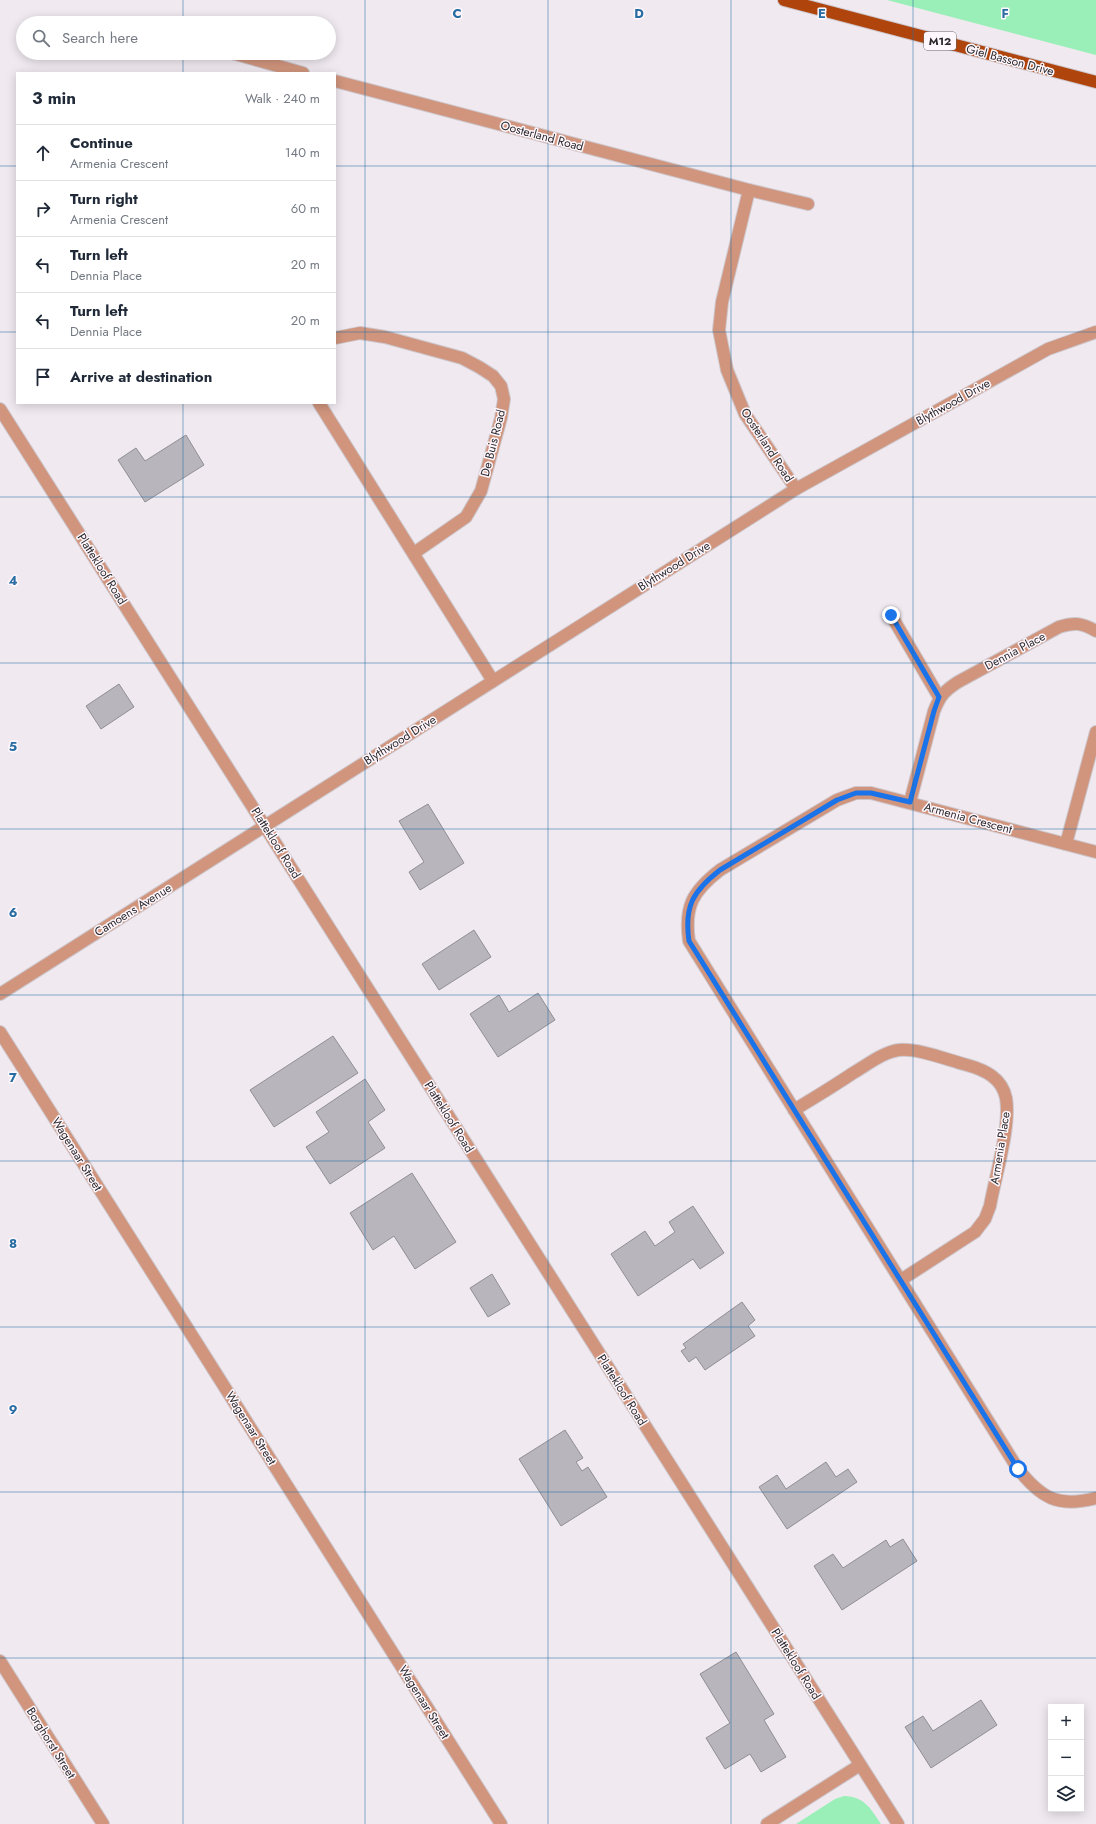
<!DOCTYPE html>
<html lang="en">
<head>
<meta charset="utf-8">
<style>
  :root { --surface:#fff; --page:#f6f6f7; --text:#1f2937; --muted:#747a83; --line:#e0e1e3 }
  body { margin:0; font-family:Jost,sans-serif; background:var(--page); color:var(--text) }
  .controls { position:absolute; right:12px; bottom:12px; display:grid; overflow:hidden; border-radius:0px; box-shadow:0 2px 10px #0003 }
  .controls button { width:36px; height:36px; display:grid; place-items:center; padding:0; border:0; border-bottom:1px solid var(--line); background:var(--surface); color:var(--text); font:20px sans-serif }
  .stop { position:absolute; width:12px; height:12px; margin:-9px; border:3px solid #1a73e8; border-radius:50%; background:#fff }
  .stop.end { background:#1a73e8; border-color:#fff; box-shadow:0 1px 4px #0008 }
  .list { margin:0; padding:0; list-style:none }
  h2 { display:flex; justify-content:space-between; align-items:center; height:52px; margin:0; padding:0 16px; font-size:17px }
  h2 small { font-size:13px; font-weight:400; color:var(--muted) }
  .list li { display:grid; grid-template-columns:26px 1fr auto; gap:12px; align-items:center; box-sizing:border-box; height:56px; padding:0 16px; border-top:1px solid var(--line) }
  .list b { display:block; font-size:15px; white-space:nowrap }
  .list p { margin:0; font-size:13px; white-space:nowrap; color:var(--muted) }
  .list em { font-size:13px; font-style:normal; color:var(--muted) }
  .icon { flex:none; width:22px; height:22px; fill:none; stroke:currentColor; stroke-width:2; stroke-linecap:round; stroke-linejoin:round }
  .map { position:relative; flex:none; width:1096px; height:1824px; overflow:hidden }
  .search { position:absolute; background:var(--surface); box-shadow:0 2px 10px #0003; left:16px; top:16px; width:320px; height:44px; display:flex; align-items:center; gap:10px; box-sizing:border-box; padding:0 14px; border-radius:22px; color:var(--muted); font-size:15px }
  .panel { position:absolute; background:var(--surface); box-shadow:0 2px 10px #0003; left:16px; top:72px; width:320px; height:332px; border-radius:0px }
  .map>svg:first-child { display:block }
  .green { fill:#99efb7 }
  .building { fill:#b8b5bd; stroke:#908e95 }
  .lines { fill:none; stroke-linecap:round; stroke-linejoin:round }
  .street-casing { stroke:#cdc7cd; stroke-width:14 }
  .primary-casing { stroke:#cdc7cd; stroke-width:14 }
  .street { stroke:#d1957d; stroke-width:12 }
  .primary { stroke:#af440c; stroke-width:12 }
  .route { stroke:#1a73e8; stroke-width:5 }
  .grid { fill:none; stroke:#286da2; stroke-width:1; stroke-opacity:0.55 }
  .labels { text-anchor:middle; stroke-width:3; stroke-linejoin:round; paint-order:stroke }
  .shield { fill:#fef7fd; stroke:#6a676a; stroke-width:1 }
  .shield-label { font-size:11px; font-weight:bold; fill:#2b292b }
  .street-label { font-size:12px; fill:#2b292b; stroke:#fef7fd }
  .grid-label { font-size:13px; text-anchor:middle; font-weight:bold; fill:#286da2; stroke:#fef7fd; stroke-width:3; stroke-linejoin:round; paint-order:stroke }
</style>
</head>
<body>
<div class="map">
<svg width="1096" height="1824" viewBox="0 0 1096 1824">
  <rect width="100%" height="100%" fill="#f0eaf0"/>
  <!-- green -->
  <g class="green">
    <path d="M887,0H1096V55Z"/>
    <path d="M844,1796C865,1797 870,1808 881,1824H796L835,1799Z"/>
  </g>
  <!-- building -->
  <g class="building">
    <path d="M186,435L204,465L145,502L118,460L136,448L145,461Z"/>
    <path d="M119,684L134,707L101,729L86,706Z"/>
    <path d="M428,804L464,863L420,890L409,872L424,862L399,821Z"/>
    <path d="M474,930L491,957L439,990L422,964Z"/>
    <path d="M538,993L555,1020L498,1057L470,1014L499,995L509,1012Z"/>
    <path d="M333,1036L358,1073L274,1127L250,1090Z"/>
    <path d="M365,1079L385,1110L368,1122L385,1148L330,1184L306,1147L329,1132L316,1112Z"/>
    <path d="M412,1173L456,1242L415,1269L394,1236L373,1250L350,1213Z"/>
    <path d="M693,1206L724,1253L700,1269L693,1259L638,1296L611,1254L645,1231L655,1246L675,1232L669,1222Z"/>
    <path d="M492,1274L510,1304L488,1317L470,1288Z"/>
    <path d="M742,1302L755,1320L748,1326L755,1336L705,1370L696,1357L689,1362L681,1351L686,1348L683,1344Z"/>
    <path d="M565,1430L583,1458L576,1462L582,1471L588,1467L607,1497L561,1526L519,1459Z"/>
    <path d="M826,1462L836,1477L848,1469L857,1482L787,1529L759,1487L777,1475L786,1489Z"/>
    <path d="M903,1539L917,1561L842,1610L814,1566L833,1554L843,1568L886,1540L890,1547Z"/>
    <path d="M736,1652L774,1714L764,1720L786,1757L761,1772L750,1754L725,1769L706,1738L730,1723L700,1674Z"/>
    <path d="M981,1700L997,1725L931,1768L905,1727L923,1716L933,1731Z"/>
  </g>
  <g class="lines">
    <!-- street casing -->
    <g class="street-casing">
      <g id="street">
        <path d="M232,53L303,73"/>
        <path d="M335,81L749,190L808,204"/>
        <path d="M749,190L722,302L719,330L727,370L745,414L796,489"/>
        <path d="M335,338L360,333L385,337L462,358L479,367L493,376L501,386L504,399L501,418L481,491L466,517L414,553"/>
        <path d="M319,403L493,681"/>
        <path d="M0,409L898,1824"/>
        <path d="M891,615L939,697"/>
        <path d="M910,802L934,711C940,696 944,691 958,682L1059,627C1075,622 1082,623 1096,631"/>
        <path d="M1066,844L1096,732"/>
        <path d="M1096,852L871,793H856L837,800L720,870C693,891 684,906 689,941L1018,1469C1041,1498 1058,1508 1096,1498"/>
        <path d="M0,994L796,489L1048,349L1096,332"/>
        <path d="M0,1032L501,1824"/>
        <path d="M794,1110C814,1098 834,1086 853,1073C867,1065 883,1052 899,1050C919,1048 947,1060 967,1065C985,1070 1002,1078 1006,1098C1011,1126 995,1177 990,1206L985,1219L975,1232L901,1280"/>
        <path d="M0,1661L103,1824"/>
        <path d="M767,1824L860,1765"/>
      </g>
    </g>
    <!-- primary casing -->
    <g class="primary-casing">
      <path id="primary" d="M784,0L1096,82"/>
    </g>
    <!-- street -->
    <use href="#street" class="street"/>
    <!-- primary -->
    <use href="#primary" class="primary"/>
  </g>
  <g class="lines">
    <!-- route -->
    <path class="route" d="M891,615L939,697L934,711L910,802L871,793H856L837,800L720,870C693,891 684,906 689,941L1018,1469"/>
  </g>
  <!-- grid -->
  <path class="grid" d="M183,0V23M365,0V1824M548,0V1824M731,0V1824M913,0V1824M183,53V73M0,166H17M335,166H1096M0,332H17M335,332H1096M183,403V1824M0,497H1096M0,663H1096M0,829H1096M0,995H1096M0,1161H1096M0,1327H1096M0,1492H1096M0,1658H1096"/>
  <g class="labels">
    <!-- shield labels -->
    <rect class="shield" x="924" y="32" width="32" height="18" rx="3"/>
    <g class="shield-label">
      <text x="940" y="45">M12</text>
    </g>
    <!-- street labels -->
    <g class="street-label">
      <text transform="translate(1010 60) rotate(15)" y="4">Giel Basson Drive</text>
      <text transform="translate(542 136) rotate(15)" y="4">Oosterland Road</text>
      <text transform="translate(953 402) rotate(-29)" y="4">Blythwood Drive</text>
      <text transform="translate(493 443) rotate(-76)" y="4">De Buis Road</text>
      <text transform="translate(767 445) rotate(57)" y="4">Oosterland Road</text>
      <text transform="translate(674 566) rotate(-32)" y="4">Blythwood Drive</text>
      <text transform="translate(102 569) rotate(58)" y="4">Plattekloof Road</text>
      <text transform="translate(1015 651) rotate(-28)" y="4">Dennia Place</text>
      <text transform="translate(400 740) rotate(-32)" y="4">Blythwood Drive</text>
      <text transform="translate(968 818) rotate(15)" y="4">Armenia Crescent</text>
      <text transform="translate(276 843) rotate(58)" y="4">Plattekloof Road</text>
      <text transform="translate(133 910) rotate(-32)" y="4">Camoens Avenue</text>
      <text transform="translate(449 1117) rotate(58)" y="4">Plattekloof Road</text>
      <text transform="translate(1000 1148) rotate(-81)" y="4">Armenia Place</text>
      <text transform="translate(77 1154) rotate(58)" y="4">Wagenaar Street</text>
      <text transform="translate(622 1390) rotate(58)" y="4">Plattekloof Road</text>
      <text transform="translate(251 1428) rotate(58)" y="4">Wagenaar Street</text>
      <text transform="translate(796 1664) rotate(58)" y="4">Plattekloof Road</text>
      <text transform="translate(424 1702) rotate(58)" y="4">Wagenaar Street</text>
      <text transform="translate(51 1743) rotate(58)" y="4">Borghorst Street</text>
    </g>
  </g>
  <g class="grid-label">
    <text x="457" y="18">C</text>
    <text x="639" y="18">D</text>
    <text x="822" y="18">E</text>
    <text x="1005" y="18">F</text>
    <text x="13" y="585">4</text>
    <text x="13" y="751">5</text>
    <text x="13" y="917">6</text>
    <text x="13" y="1082">7</text>
    <text x="13" y="1248">8</text>
    <text x="13" y="1414">9</text>
  </g>
</svg>
<div class="controls">
<button>+</button>
<button>−</button>
<button><svg class="icon" aria-label="layers" viewBox="0 0 24 24"><path d="M12 4l9 5-9 5-9-5zM3 14l9 5 9-5"/></svg></button>
</div>
<div class="stop" style="left:1018px;top:1469px"></div>
<div class="stop end" style="left:891px;top:615px"></div>
<div class="search"><svg class="icon" aria-label="search" viewBox="0 0 24 24"><circle cx="10" cy="10" r="6"/><path d="M15 15l6 6"/></svg>Search here</div>
<section class="panel">
<h2>3 min<small>Walk · 240 m</small></h2>
<ul class="list">
<li><svg class="icon" aria-label="ahead" viewBox="0 0 24 24"><path d="M12 20V5M6 11l6-6 6 6"/></svg><div><b>Continue</b><p>Armenia Crescent</p></div><em>140 m</em></li>
<li><svg class="icon" aria-label="right" viewBox="0 0 24 24"><path d="M7 20v-9h11M14 6l5 5-5 5"/></svg><div><b>Turn right</b><p>Armenia Crescent</p></div><em>60 m</em></li>
<li><svg class="icon" aria-label="left" viewBox="0 0 24 24"><path d="M17 20v-9H6M10 6l-5 5 5 5"/></svg><div><b>Turn left</b><p>Dennia Place</p></div><em>20 m</em></li>
<li><svg class="icon" aria-label="left" viewBox="0 0 24 24"><path d="M17 20v-9H6M10 6l-5 5 5 5"/></svg><div><b>Turn left</b><p>Dennia Place</p></div><em>20 m</em></li>
<li><svg class="icon" aria-label="arrive" viewBox="0 0 24 24"><path d="M6 21V4h12l-3 4 3 4H6"/></svg><div><b>Arrive at destination</b></div></li>
</ul>
</section>
</div>
</body>
</html>
